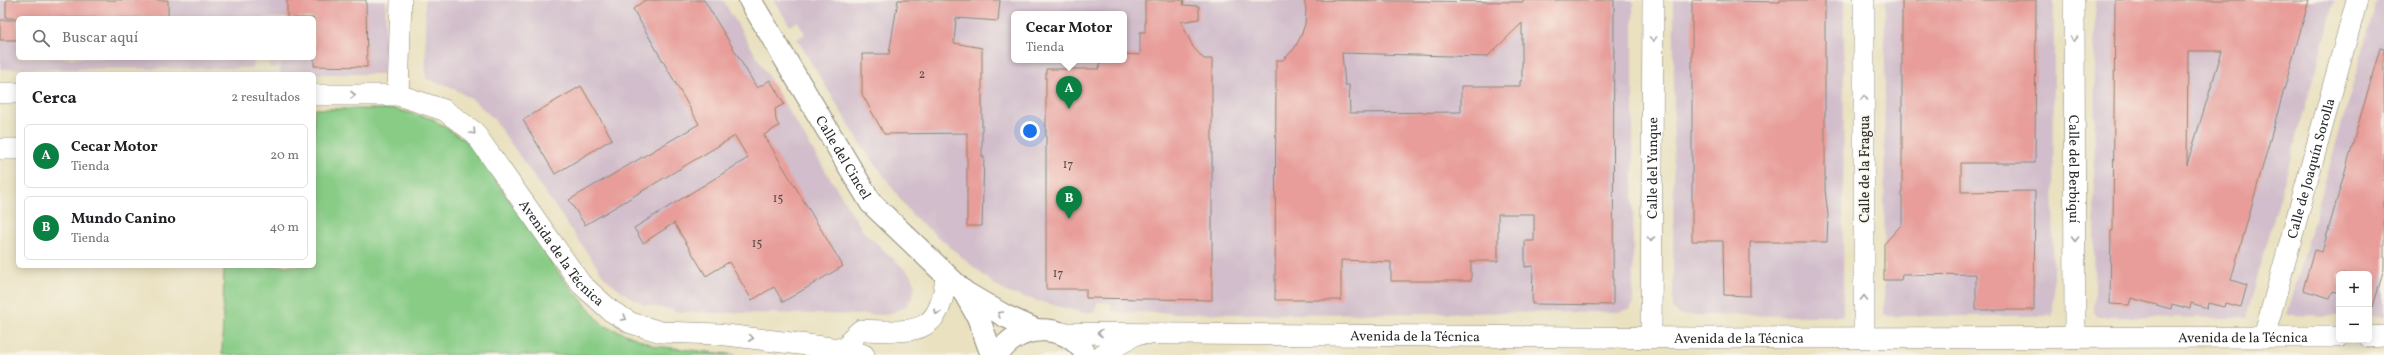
<!DOCTYPE html>
<html lang="es">
<head>
<meta charset="utf-8">
<style>
  :root { --surface:#fff; --page:#f2f2f2; --text:#202124; --muted:#757577; --line:#e0e0e0; --accent:#0b8043 }
  body { margin:0; font-family:Vollkorn,serif; background:var(--page); color:var(--text) }
  .controls { position:absolute; right:12px; bottom:12px; display:grid; overflow:hidden; border-radius:6px; box-shadow:0 2px 10px #0003 }
  .controls button { width:36px; height:36px; display:grid; place-items:center; padding:0; border:0; border-bottom:1px solid var(--line); background:var(--surface); color:var(--text); font:20px sans-serif }
  .you { position:absolute; left:1030px; top:131px; width:14px; height:14px; margin:-10px; border:3px solid #fff; border-radius:50%; background:#1a73e8; box-shadow:0 0 0 6px #1a73e833 }
  .badge { display:grid; place-items:center; width:26px; height:26px; border-radius:50%; background:var(--accent); color:#fff; font-size:13px; font-weight:700 }
  .pin { position:absolute; translate:-50% -33px; filter:drop-shadow(0 1px 2px #0008) }
  .pin::after { content:''; position:absolute; top:21px; width:14px; height:12px; background:inherit; clip-path:polygon(0 0,100% 0,50% 100%) }
  .popup { position:absolute; left:1011px; top:11px; width:116px; height:52px; box-sizing:border-box; display:grid; place-content:center; border-radius:6px; background:var(--surface); filter:drop-shadow(0 1px 3px #0005); font-size:13px; white-space:nowrap; color:var(--muted) }
  .popup b { font-size:15px; color:var(--text) }
  .popup::after { content:''; position:absolute; left:50%; top:100%; margin-left:-8px; border:8px solid transparent; border-top-color:var(--surface) }
  .list { margin:0; padding:0; list-style:none }
  h2 { display:flex; justify-content:space-between; align-items:center; height:52px; margin:0; padding:0 16px; font-size:17px }
  h2 small { font-size:13px; font-weight:400; color:var(--muted) }
  .list li { display:grid; grid-template-columns:26px 1fr auto; gap:12px; align-items:center; box-sizing:border-box; height:64px; margin:0 8px 8px; padding:0 8px; border:1px solid var(--line); border-radius:6px }
  .list b { display:block; font-size:15px; white-space:nowrap }
  .list p { margin:0; font-size:13px; white-space:nowrap; color:var(--muted) }
  .list em { font-size:13px; font-style:normal; color:var(--muted) }
  .icon { flex:none; width:22px; height:22px; fill:none; stroke:currentColor; stroke-width:2; stroke-linecap:round; stroke-linejoin:round }
  .map { position:relative; flex:none; width:2384px; height:355px; overflow:hidden }
  .search { position:absolute; background:var(--surface); box-shadow:0 2px 10px #0003; left:16px; top:16px; width:300px; height:44px; display:flex; align-items:center; gap:10px; box-sizing:border-box; padding:0 14px; border-radius:6px; color:var(--muted); font-size:15px }
  .panel { position:absolute; background:var(--surface); box-shadow:0 2px 10px #0003; left:16px; top:72px; width:300px; height:196px; border-radius:6px }
  .map>svg:first-child { display:block }
  .industrial { fill:#d1bdcb; fill-rule:evenodd }
  .green { fill:#88cc86; stroke:#5a7c58 }
  .building { fill:#e89d9a; fill-rule:evenodd }
  .lines { fill:none; stroke-linecap:round; stroke-linejoin:round }
  .street-casing { stroke:#8a8675; stroke-width:22 }
  .secondary-casing { stroke:#8a8675; stroke-width:24 }
  .street { stroke:#fff; stroke-width:21 }
  .secondary { stroke:#fff; stroke-width:22 }
  .oneway { stroke:#a0a0a0 }
  .labels { text-anchor:middle; stroke-width:3; stroke-linejoin:round; paint-order:stroke }
  .number-label { font-size:12px; fill:#5a4847 }
  .street-label { font-size:14px; fill:#2b2b2b; stroke:#f7f3e8 }
</style>
</head>
<body>
<div class="map">
<svg width="2384" height="355" viewBox="0 0 2384 355">
  <rect width="100%" height="100%" fill="#f7f3e8"/>
  <filter id="ink" filterUnits="userSpaceOnUse"><feTurbulence type="fractalNoise" baseFrequency=".025" numOctaves="2"/><feDisplacementMap in="SourceGraphic" scale="8" xChannelSelector="R" yChannelSelector="G"/><feConvolveMatrix kernelMatrix="1 2 1 2 8 2 1 2 1" color-interpolation-filters="sRGB"/></filter>
  <filter id="wash" filterUnits="userSpaceOnUse"><feTurbulence type="fractalNoise" baseFrequency=".012" numOctaves="4" result="noise"/><feDisplacementMap in="SourceGraphic" scale="16" xChannelSelector="R" yChannelSelector="G"/><feGaussianBlur stdDeviation="0.9" result="paint"/><feColorMatrix in="noise" values="0 0 0 0 0 0 0 0 0 0 0 0 0 0 0 0 0 1.4 0 .05"/><feComposite in="paint" operator="in"/></filter>
  <g filter="url(#wash)">
    <rect width="100%" height="100%" fill="#e9e1bf"/>
    <!-- industrial -->
    <g class="industrial">
      <path d="M0,0H386L384,74H280V58H314V18H18V58H279V67L269,68V62L254,60L253,68L0,69Z"/>
      <path d="M425,0H723L793,118L863,231L911,275L915,286L912,298L905,307L887,315L674,312L673,310L644,305L624,293L605,278L493,118L473,100L449,86L426,79Z"/>
      <path d="M774,0H1633V303L1630,309L1620,312L1241,314L1111,312V303L1097,302L1096,312L1083,313L1008,293L994,284L912,215L862,146L797,39L805,34L798,21L790,26ZM1014,14H1124V60H1014Z"/>
      <path d="M1674,0H1844L1843,316L1679,315L1673,309Z"/>
      <path d="M1885,0H2054L2053,316H1884Z"/>
      <path d="M2095,0H2335L2246,318L2098,317L2094,312Z"/>
      <path d="M2377,0H2384V316H2369V274H2339V316L2287,315Z"/>
    </g>
    <!-- green -->
    <path class="green" d="M314,109H394L433,119L472,145L560,275L603,325L655,346L735,355H222L224,266H314Z"/>
    <g id="blocks">
      <!-- building -->
      <g class="building">
        <path d="M6,0H168V16L166,18H6Z"/>
        <path d="M287,0H366L367,67L314,66V18H287Z"/>
        <path d="M645,0H704L757,88L770,80L784,104L775,109L776,120L779,126L764,135L843,266L783,302L774,287L752,300L729,262L706,276L674,223L643,243L634,228L748,158L735,136L585,225L569,200L699,124L633,9Z"/>
        <path d="M898,0H1000L998,21L956,18L954,43L982,48V156H984L982,226H967V133L884,134L862,94V54H889Z"/>
        <path d="M1145,0H1184L1183,5L1199,6V19L1181,22L1193,47L1204,59H1212V300L1086,298V289H1046V69H1099L1101,60H1124V54L1140,55V32H1145Z"/>
        <path d="M1304,0L1523,2V0H1614L1613,305L1532,304L1533,266L1525,267V241H1534V214H1498V261H1471V281H1391V262L1341,260V300H1275L1276,60H1283L1294,49L1301,36L1305,24L1306,9ZM1522,23V81H1520V86H1461V112L1350,113L1349,85H1345L1342,53L1487,57Z"/>
        <path d="M1692,0L1780,2V0H1825V190L1828,215L1827,242H1750V296L1724,295L1723,241H1692Z"/>
        <path d="M1902,0H2036L2035,163H1961V192L2035,191L2034,310H1976V274L1902,275L1901,280H1884V244L1902,224Z"/>
        <path d="M2115,0H2309L2231,280L2247,285L2241,307L2225,303L2224,307L2208,303L2207,308L2191,303L2190,309L2172,304L2171,309L2131,298L2129,305L2110,304L2111,231H2113ZM2188,51H2222L2187,165Z"/>
        <rect x="0" y="20" width="18" height="20"/>
        <path d="M2380,48L2384,49V269L2373,307H2369V274H2339V293L2333,291L2330,298L2303,290L2314,250L2322,252Z"/>
        <path d="M581,86L612,139L555,174L523,120Z"/>
      </g>
    </g>
  </g>
  <g filter="url(#ink)">
    <use href="#blocks" fill-opacity="0" stroke="#8a8675" stroke-width="1"/>
    <g class="lines">
      <!-- street casing -->
      <g class="street-casing">
        <g id="street">
          <path id="s1" d="M2074,0L2075,338"/>
          <path d="M0,93H18"/>
          <path id="s2" d="M314,95H398L444,110L474,132L581,284L611,311L631,323L661,332L718,334L848,350L864,355"/>
          <path d="M398,95L401,0"/>
          <path d="M0,149H18"/>
          <path id="s3" d="M1062,333L1696,338L2339,337"/>
          <path id="s4" d="M1651,336L1653,0"/>
          <path d="M1864,337V0"/>
          <path id="s5" d="M2264,337L2357,0"/>
          <path d="M2369,337L2384,336"/>
          <path d="M848,350L852,338L861,330C915,332 941,337 946,275"/>
          <path d="M1102,355L1136,334"/>
        </g>
      </g>
      <!-- secondary casing -->
      <g class="secondary-casing">
        <g id="secondary">
          <path id="s6" d="M750,0L871,203L964,292L1005,316L1036,330"/>
          <path d="M964,292L978,317L992,355"/>
          <path d="M998,355C1016,323 1068,321 1086,355"/>
        </g>
      </g>
      <!-- street -->
      <use href="#street" class="street"/>
      <!-- secondary -->
      <use href="#secondary" class="secondary"/>
    </g>
    <!-- one-way arrows -->
    <defs><path id="oneway-chevron" d="M-2-3.5L2.5 0L-2 3.5" fill="none" stroke-width="1.6" stroke-linecap="round" stroke-linejoin="round"/></defs>
    <g class="oneway">
      <use href="#oneway-chevron" transform="translate(1653 39) rotate(90)"/>
      <use href="#oneway-chevron" transform="translate(2074 39) rotate(90)"/>
      <use href="#oneway-chevron" transform="translate(353 95)"/>
      <use href="#oneway-chevron" transform="translate(1864 98) rotate(-90)"/>
      <use href="#oneway-chevron" transform="translate(473 132) rotate(45)"/>
      <use href="#oneway-chevron" transform="translate(1651 239) rotate(90)"/>
      <use href="#oneway-chevron" transform="translate(2075 239) rotate(90)"/>
      <use href="#oneway-chevron" transform="translate(1864 298) rotate(-90)"/>
      <use href="#oneway-chevron" transform="translate(937 312) rotate(118)"/>
      <use href="#oneway-chevron" transform="translate(1000 314) rotate(-150)"/>
      <use href="#oneway-chevron" transform="translate(624 318) rotate(31)"/>
      <use href="#oneway-chevron" transform="translate(1100 333) rotate(180)"/>
      <use href="#oneway-chevron" transform="translate(751 338) rotate(7)"/>
    </g>
  </g>
  <g class="labels">
    <!-- number labels -->
    <g class="number-label">
      <text x="922" y="78">2</text>
      <text x="1068" y="168">17</text>
      <text x="778" y="202">15</text>
      <text x="757" y="247">15</text>
      <text x="1058" y="277">17</text>
    </g>
    <!-- street labels -->
    <g class="street-label">
      <text dy="5" stroke="none"><textPath href="#s6" startOffset="183">Calle del Cincel</textPath></text>
      <text dy="5" stroke="none"><textPath href="#s4" startOffset="168">Calle del Yunque</textPath></text>
      <text dy="5" stroke="none"><textPath href="#s5" startOffset="175">Calle de Joaquín Sorolla</textPath></text>
      <text transform="translate(1864 169) rotate(-90)" y="5">Calle de la Fragua</text>
      <text dy="5" stroke="none"><textPath href="#s1" startOffset="169">Calle del Berbiquí</textPath></text>
      <text dy="5" stroke="none"><textPath href="#s2" startOffset="319">Avenida de la Técnica</textPath></text>
      <text dy="5" stroke="none"><textPath href="#s3" startOffset="353">Avenida de la Técnica</textPath></text>
      <text dy="5" stroke="none"><textPath href="#s3" startOffset="677">Avenida de la Técnica</textPath></text>
      <text dy="5" stroke="none"><textPath href="#s3" startOffset="1181">Avenida de la Técnica</textPath></text>
    </g>
  </g>
</svg>
<div class="controls">
<button>+</button>
<button>−</button>
</div>
<div class="you"></div>
<div class="pin badge" style="left:1069px;top:109px">A</div>
<div class="popup"><b>Cecar Motor</b>Tienda</div>
<div class="pin badge" style="left:1069px;top:219px">B</div>
<div class="search"><svg class="icon" aria-label="search" viewBox="0 0 24 24"><circle cx="10" cy="10" r="6"/><path d="M15 15l6 6"/></svg>Buscar aquí</div>
<section class="panel">
<h2>Cerca<small>2 resultados</small></h2>
<ul class="list">
<li><span class="badge">A</span><div><b>Cecar Motor</b><p>Tienda</p></div><em>20 m</em></li>
<li><span class="badge">B</span><div><b>Mundo Canino</b><p>Tienda</p></div><em>40 m</em></li>
</ul>
</section>
</div>
</body>
</html>
